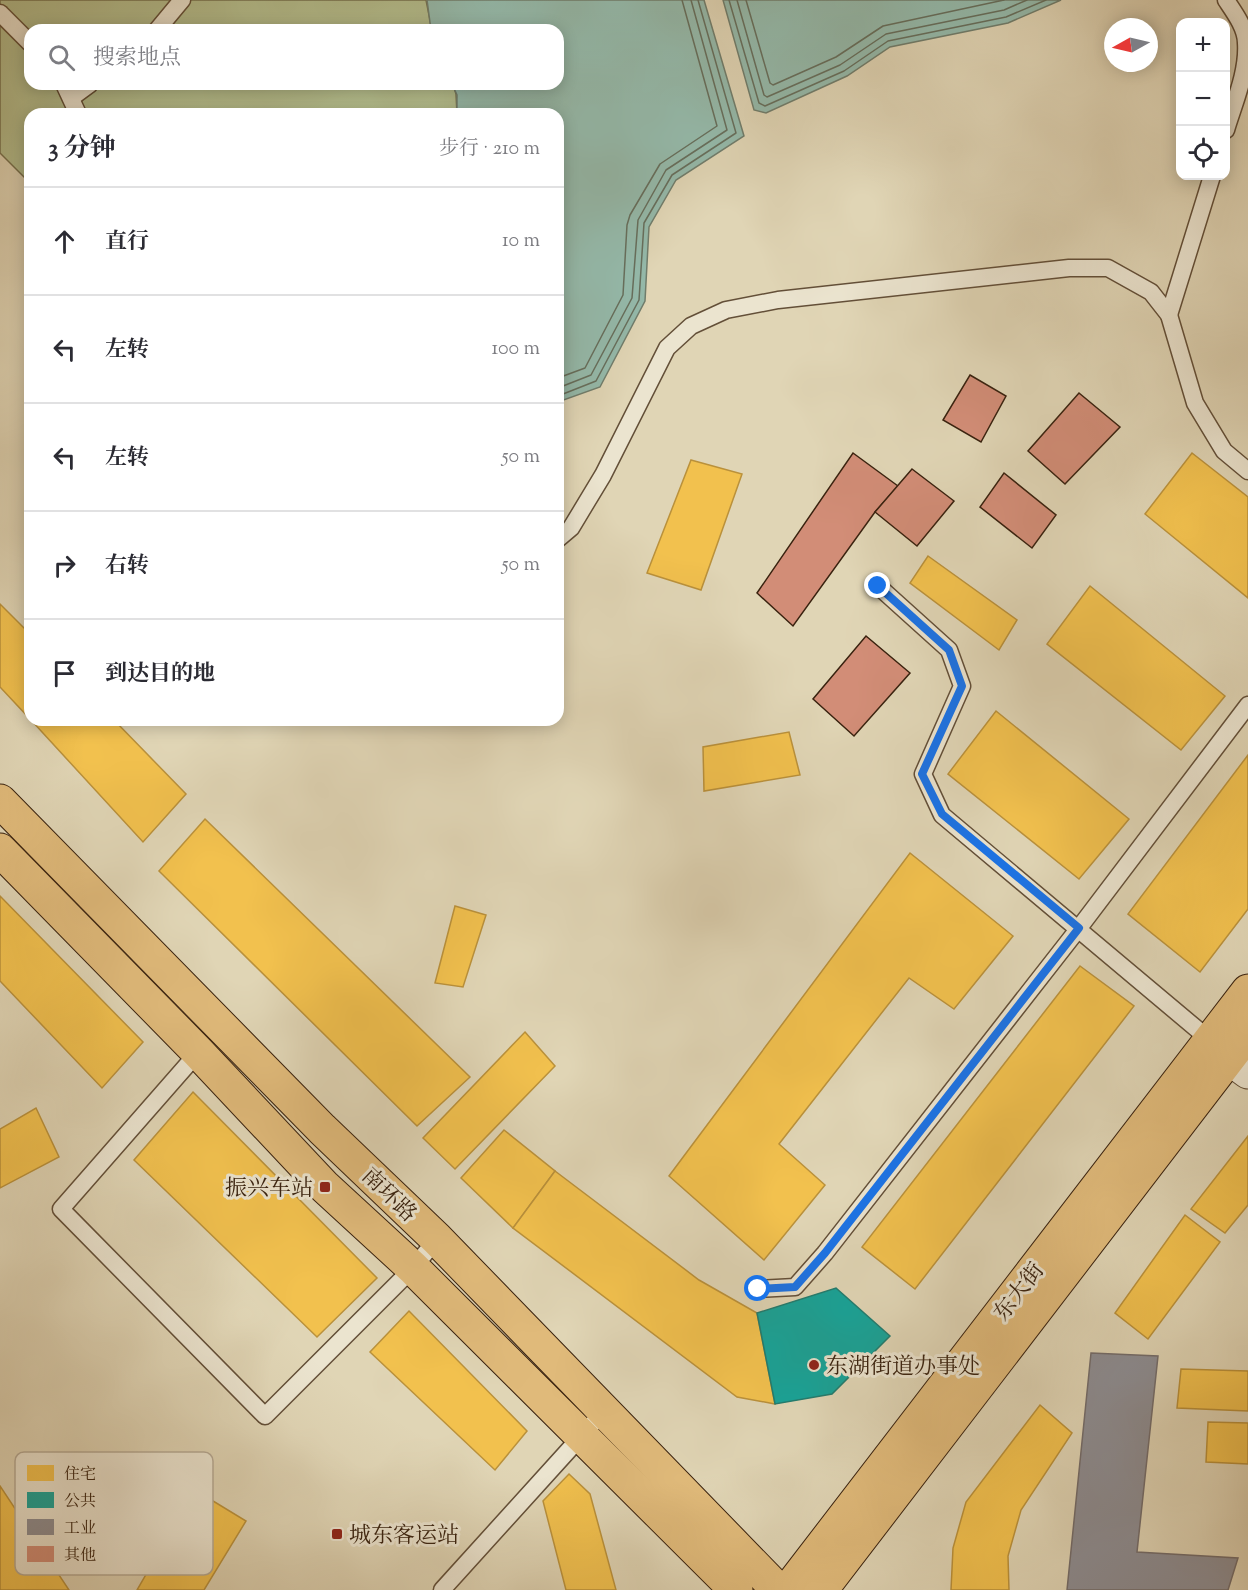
<!DOCTYPE html>
<html lang="zh">
<head>
<meta charset="utf-8">
<style>
  :root { --surface:#fff; --page:#f7f7f7; --text:#2b2b33; --muted:#7c7c81; --line:#e1e1e2 }
  body { margin:0; font-family:"Sorts Mill Goudy","Noto Serif SC",serif; background:var(--page); color:var(--text) }
  .controls { position:absolute; right:18px; top:18px; display:grid; overflow:hidden; border-radius:12px; box-shadow:0 3px 15px #0003 }
  .controls button { width:54px; height:54px; display:grid; place-items:center; padding:0; border:0; border-bottom:2px solid var(--line); background:var(--surface); color:var(--text); font:30px sans-serif }
  .compass { position:absolute; left:1104px; top:18px; width:54px; height:54px; border-radius:50%; background:var(--surface); box-shadow:0 3px 15px #0003; rotate:262deg }
  .stop { position:absolute; width:18px; height:18px; margin:-14px; border:4px solid #1a73e8; border-radius:50%; background:#fff }
  .stop.end { background:#1a73e8; border-color:#fff; box-shadow:0 2px 6px #0008 }
  .list { margin:0; padding:0; list-style:none }
  h2 { display:flex; justify-content:space-between; align-items:center; height:78px; margin:0; padding:0 24px; font-size:26px }
  h2 small { font-size:20px; font-weight:400; color:var(--muted) }
  .list li { display:grid; grid-template-columns:39px 1fr auto; gap:18px; align-items:center; box-sizing:border-box; height:108px; padding:0 24px; border-top:2px solid var(--line) }
  .list b { display:block; font-size:22px; white-space:nowrap }
  .list em { font-size:20px; font-style:normal; color:var(--muted) }
  .icon { flex:none; width:33px; height:33px; fill:none; stroke:currentColor; stroke-width:2; stroke-linecap:round; stroke-linejoin:round }
  .map { position:relative; flex:none; width:1248px; height:1590px; overflow:hidden }
  .search { position:absolute; background:var(--surface); box-shadow:0 3px 15px #0003; left:24px; top:24px; width:540px; height:66px; display:flex; align-items:center; gap:15px; box-sizing:border-box; padding:0 21px; border-radius:18px; color:var(--muted); font-size:22px }
  .panel { position:absolute; background:var(--surface); box-shadow:0 3px 15px #0003; left:24px; top:108px; width:540px; height:618px; border-radius:18px }
  .map>svg:first-child { display:block }
  .green { fill:#b3bd8d; stroke:#76704e; stroke-width:1.5 }
  .water { fill:#94b9aa; stroke:#707d6c; stroke-width:1.5 }
  .homes { fill:#f2c14e; stroke:#ba913b; stroke-width:1.5 }
  .public { fill:#17a398; stroke:#217c6f; stroke-width:1.5 }
  .industry { fill:#8d8d92; stroke:#746d6b; stroke-width:1.5 }
  .lines { fill:none; stroke-linecap:round; stroke-linejoin:round }
  .shore { stroke:#666e5c; stroke-width:1.5 }
  .building { fill:#d28d77; stroke:#39220f; stroke-width:1.5 }
  .lane-casing { stroke:#634f38; stroke-width:19 }
  .street-casing { stroke:#634f38; stroke-width:35 }
  .primary-casing { stroke:#39220f; stroke-width:35 }
  .lane { stroke:#ebe4cf; stroke-width:16 }
  .street { stroke:#ebe4cf; stroke-width:33 }
  .primary { stroke:#e0ba7a; stroke-width:33 }
  .route { stroke:#1a73e8; stroke-width:8 }
  .poi-dot { fill:#8f2418; stroke:#ebe4cf; stroke-width:2 }
  .labels { text-anchor:middle; stroke-width:6; stroke-linejoin:round; paint-order:stroke }
  .poi-label { font-size:22px; fill:#39220f; stroke:#ebe4cf; text-anchor:start }
  .street-label { font-size:22px; fill:#39220f; stroke:#ebe4cf }
  .key { fill:#ebe4cf; stroke:#b6aa95; stroke-width:1.5 }
  .key-label { font-size:16px; fill:#39220f }
</style>
</head>
<body>
<div class="map">
<svg width="1248" height="1590" viewBox="0 0 1248 1590">
  <rect width="100%" height="100%" fill="#e0d5b5"/>
  <filter id="stains"><feTurbulence type="fractalNoise" baseFrequency=".00333" numOctaves="4"/><feColorMatrix values="0 0 0 0 .2 0 0 0 0 .09 0 0 0 0 .02 0 0 0 .5 -.17"/></filter>
  <radialGradient id="worn" r=".72"><stop offset=".6" stop-color="#630" stop-opacity="0"/><stop offset="1" stop-color="#630" stop-opacity=".3"/></radialGradient>
  <!-- green -->
  <path class="green" d="M0,0H426L432,30H30V84H453L456,94L457,114H30V183L0,153Z"/>
  <!-- water -->
  <g class="water">
    <path d="M427,0H704L744,136L676,180L649,227L645,301L600,387L558,402V114H457V95L452,84H558V30H431Z"/>
    <path d="M723,0H1061L1008,23L890,47L847,76L766,113L754,110Z"/>
  </g>
  <!-- homes -->
  <g class="homes">
    <path d="M1192,453L1248,497V598L1145,514Z"/>
    <path d="M691,460L742,474L701,590L647,573Z"/>
    <path d="M928,556L1017,620L999,650L910,583Z"/>
    <path d="M1090,586L1225,696L1181,750L1047,644Z"/>
    <path d="M0,604L30,634V719L0,687Z"/>
    <path d="M996,711L1129,819L1079,879L948,774Z"/>
    <path d="M31,720H114L186,794L143,842Z"/>
    <path d="M789,732L800,775L704,791L703,747Z"/>
    <path d="M1248,755V909L1200,972L1128,914Z"/>
    <path d="M205,819L470,1077L417,1126L159,871Z"/>
    <path d="M910,853L1013,936L954,1009L909,978L779,1144L825,1185L764,1260L669,1176Z"/>
    <path d="M0,896L143,1042L102,1088L0,981Z"/>
    <path d="M455,906L486,915L463,987L435,983Z"/>
    <path d="M1080,966L1134,1006L915,1289L862,1247Z"/>
    <path d="M525,1032L555,1066L455,1169L423,1138Z"/>
    <path d="M193,1092L377,1278L317,1337L134,1160Z"/>
    <path d="M36,1108L59,1157L0,1188V1129Z"/>
    <path d="M504,1130L555,1171L513,1228L461,1178Z"/>
    <path d="M1248,1136V1205L1225,1233L1191,1209Z"/>
    <path d="M555,1171L699,1280L757,1313L775,1404L737,1397L513,1228Z"/>
    <path d="M1185,1215L1220,1242L1148,1339L1115,1313Z"/>
    <path d="M409,1311L527,1431L495,1470L370,1352Z"/>
    <path d="M1181,1369L1248,1371V1411L1177,1408Z"/>
    <path d="M1040,1405L1072,1433L1021,1510L1008,1556L1009,1590H951L953,1548L966,1502Z"/>
    <path d="M1208,1422L1248,1423V1464L1206,1462Z"/>
    <path d="M569,1474L590,1494L616,1590H566L543,1501Z"/>
    <path d="M0,1486L69,1590H0Z"/>
    <path d="M195,1490L246,1521L204,1590H137Z"/>
  </g>
  <!-- public -->
  <path class="public" d="M836,1288L890,1336L832,1394L775,1404L757,1313Z"/>
  <!-- industry -->
  <path class="industry" d="M1091,1353L1158,1356L1137,1552L1238,1558L1228,1590H1067Z"/>
  <g class="lines">
    <!-- shore -->
    <g class="shore">
      <path d="M729,0L759,103L765,106L844,71L888,41L1006,17L1046,0"/>
      <path d="M737,0L764,95L767,97L840,65L886,34L1004,10L1027,0"/>
      <path d="M746,0L770,83L773,85L836,57L883,26L1004,0"/>
      <path d="M558,378L585,368L623,295L627,225L630,215L660,164L717,126L682,0"/>
      <path d="M558,388L591,375L632,298L638,220L666,170L727,130L691,0"/>
      <path d="M558,396L596,381L639,300L644,223L672,175L736,133L698,0"/>
    </g>
  </g>
  <!-- building -->
  <g class="building">
    <path d="M970,375L1006,396L981,442L943,420Z"/>
    <path d="M1079,393L1120,427L1065,484L1028,451Z"/>
    <path d="M853,453L898,486L875,512L793,626L757,593Z"/>
    <path d="M912,469L954,501L917,546L875,512Z"/>
    <path d="M1004,473L1056,515L1032,548L980,507Z"/>
    <path d="M866,636L910,673L854,736L813,699Z"/>
  </g>
  <g class="lines">
    <!-- lane casing -->
    <g class="lane-casing">
      <g id="lane">
        <path d="M0,13L30,43"/>
        <path d="M157,30L182,0"/>
        <path d="M64,84L78,114"/>
        <path d="M71,98L90,84"/>
        <path d="M1226,130C1234,103 1248,72 1246,43C1246,28 1234,12 1226,0"/>
        <path d="M1169,315L1212,176"/>
        <path d="M558,539L571,528L603,475L667,348L691,326L726,310L778,300L1069,268H1108L1151,292L1169,315L1195,403L1224,451L1248,471"/>
        <path d="M878,586L949,650L962,686L923,774L942,815L1210,1040"/>
        <path d="M202,1048L61,1209L265,1416L413,1268L437,1239"/>
        <path d="M758,1289L795,1287L825,1253L1079,928L1248,705"/>
        <path d="M442,1590L605,1410"/>
      </g>
    </g>
    <!-- street casing -->
    <g class="street-casing">
      <path id="street" d="M1229,1058L1248,1072"/>
    </g>
    <!-- primary casing -->
    <g class="primary-casing">
      <g id="primary">
        <path d="M0,801L322,1129L437,1239L778,1590"/>
        <path d="M0,850L198,1052L325,1187L413,1268L736,1590"/>
        <path d="M788,1590L1248,991"/>
        <path d="M821,1590L1248,1033"/>
      </g>
    </g>
    <!-- lane -->
    <use href="#lane" class="lane"/>
    <!-- street -->
    <use href="#street" class="street"/>
    <!-- primary -->
    <use href="#primary" class="primary"/>
  </g>
  <g class="lines">
    <!-- route -->
    <path class="route" d="M758,1289L795,1287L825,1253L1079,928L942,814L922,774L962,686L949,650L878,586"/>
  </g>
  <!-- markers -->
  <g class="poi-dot">
    <rect x="319" y="1181" width="12" height="12" rx="3"/>
    <circle cx="814" cy="1365" r="6"/>
    <rect x="331" y="1528" width="12" height="12" rx="3"/>
  </g>
  <g class="labels">
    <!-- poi labels -->
    <g class="poi-label">
      <text x="313" y="1195" text-anchor="end">振兴车站</text>
      <text x="826" y="1373">东湖街道办事处</text>
      <text x="349" y="1542">城东客运站</text>
    </g>
    <!-- street labels -->
    <g class="street-label">
      <text transform="translate(390 1194) rotate(44)" y="8">南环路</text>
      <text transform="translate(1018 1291) rotate(-52)" y="8">东大街</text>
    </g>
  </g>
  <!-- legend -->
  <rect x="15" y="1452" width="198" height="123" rx="9" class="key"/>
  <rect x="27" y="1465" width="27" height="16" fill="#f2c14e"/>
  <rect x="27" y="1492" width="27" height="16" fill="#17a398"/>
  <rect x="27" y="1519" width="27" height="16" fill="#8d8d92"/>
  <rect x="27" y="1546" width="27" height="16" fill="#d28d77"/>
  <g class="key-label">
    <text x="64" y="1479">住宅</text>
    <text x="64" y="1506">公共</text>
    <text x="64" y="1533">工业</text>
    <text x="64" y="1560">其他</text>
  </g>
  <rect width="100%" height="100%" filter="url(#stains)"/>
  <rect width="100%" height="100%" fill="url(#worn)"/>
</svg>
<div class="controls">
<button>+</button>
<button>−</button>
<button><svg class="icon" aria-label="locate" viewBox="0 0 24 24"><circle cx="12" cy="12" r="6"/><path d="M12 2v4M12 18v4M2 12h4M18 12h4"/></svg></button>
</div>
<svg class="compass" viewBox="-18 -18 36 36"><path d="M0-13l5 13h-10z" fill="#e53935"/><path d="M0 13l5-13h-10z" fill="#7c7c81"/></svg>
<div class="stop" style="left:758px;top:1289px"></div>
<div class="stop end" style="left:878px;top:586px"></div>
<div class="search"><svg class="icon" aria-label="search" viewBox="0 0 24 24"><circle cx="10" cy="10" r="6"/><path d="M15 15l6 6"/></svg>搜索地点</div>
<section class="panel">
<h2>3 分钟<small>步行 · 210 m</small></h2>
<ul class="list">
<li><svg class="icon" aria-label="ahead" viewBox="0 0 24 24"><path d="M12 20V5M6 11l6-6 6 6"/></svg><div><b>直行</b></div><em>10 m</em></li>
<li><svg class="icon" aria-label="left" viewBox="0 0 24 24"><path d="M17 20v-9H6M10 6l-5 5 5 5"/></svg><div><b>左转</b></div><em>100 m</em></li>
<li><svg class="icon" aria-label="left" viewBox="0 0 24 24"><path d="M17 20v-9H6M10 6l-5 5 5 5"/></svg><div><b>左转</b></div><em>50 m</em></li>
<li><svg class="icon" aria-label="right" viewBox="0 0 24 24"><path d="M7 20v-9h11M14 6l5 5-5 5"/></svg><div><b>右转</b></div><em>50 m</em></li>
<li><svg class="icon" aria-label="arrive" viewBox="0 0 24 24"><path d="M6 21V4h12l-3 4 3 4H6"/></svg><div><b>到达目的地</b></div></li>
</ul>
</section>
</div>
</body>
</html>
